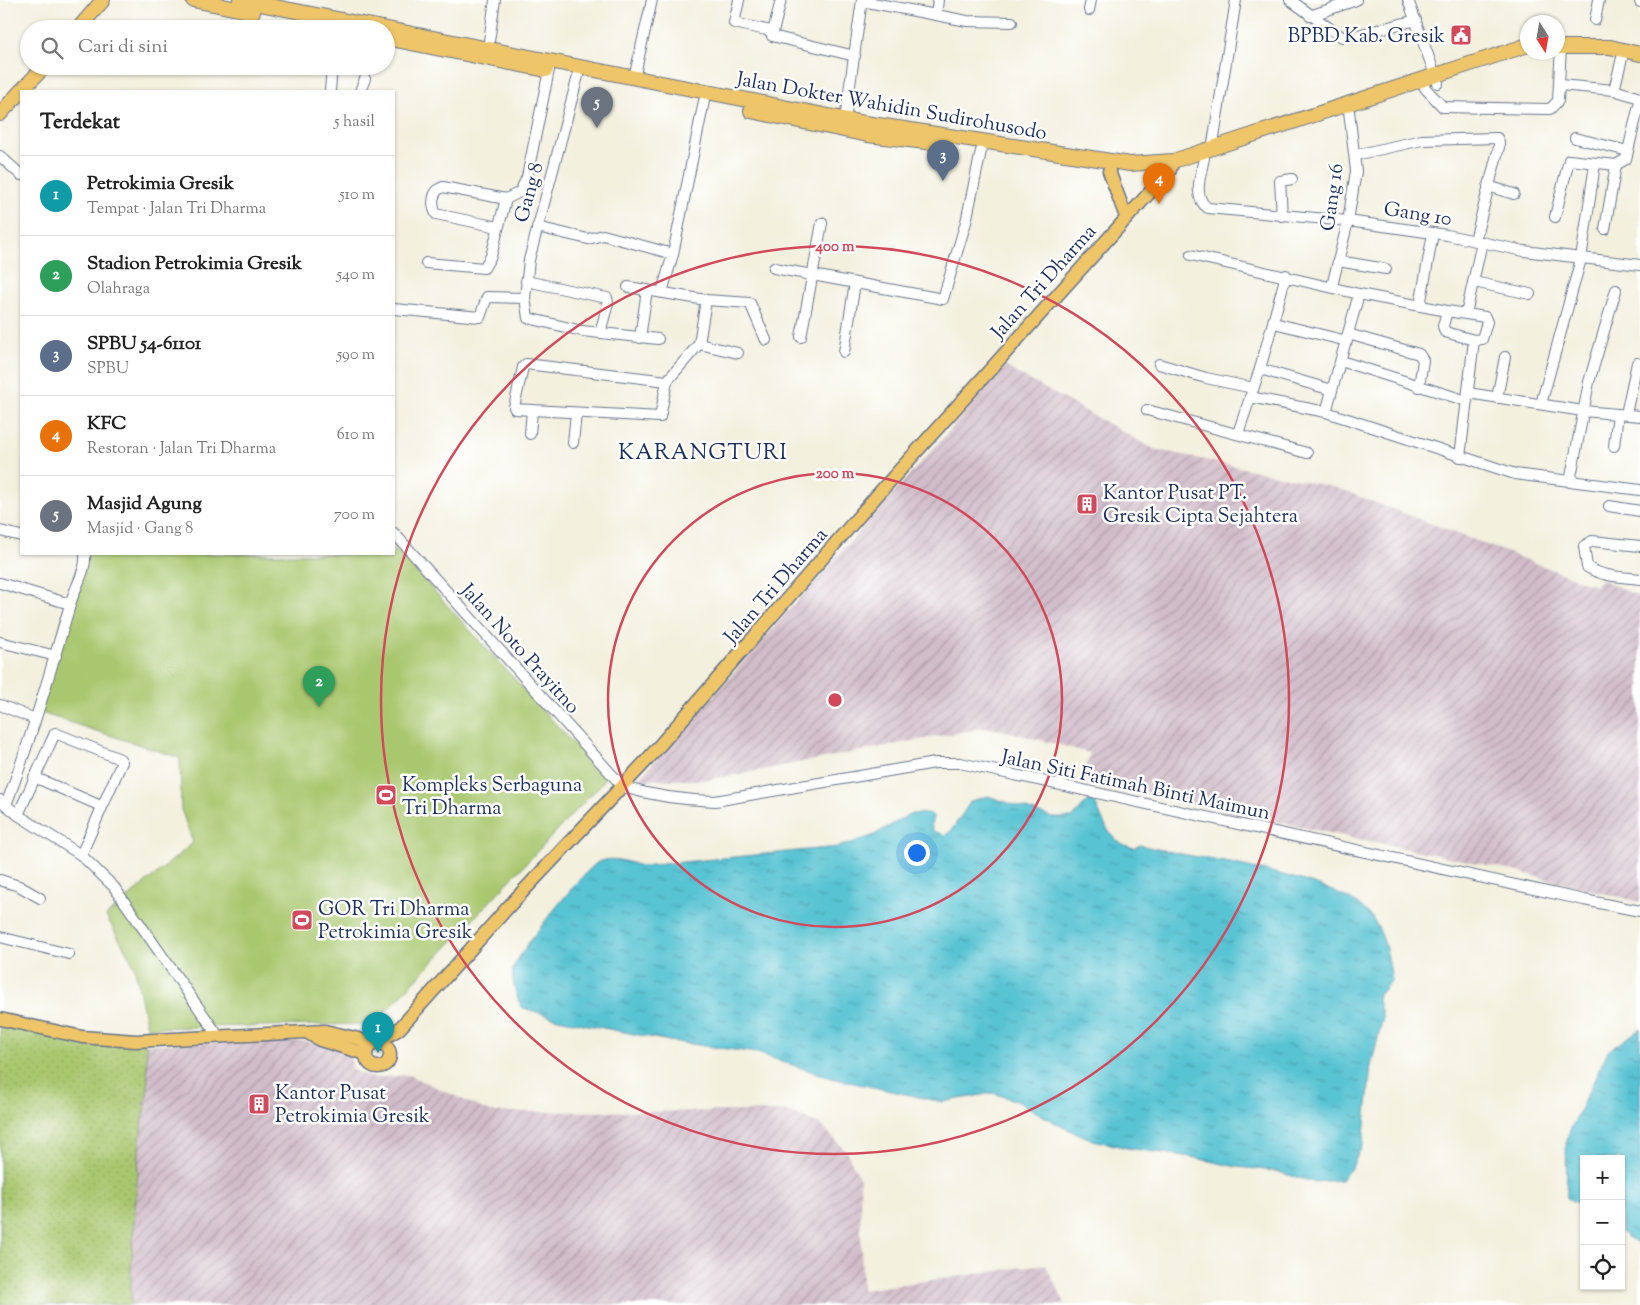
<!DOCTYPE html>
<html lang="id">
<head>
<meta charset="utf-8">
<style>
  :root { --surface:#fff; --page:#f6f6f6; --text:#222; --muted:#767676; --line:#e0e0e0; --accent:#d1495b }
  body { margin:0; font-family:"Sorts Mill Goudy",serif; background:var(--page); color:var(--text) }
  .controls { position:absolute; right:15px; bottom:15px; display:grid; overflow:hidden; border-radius:0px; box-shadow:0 1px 4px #0004 }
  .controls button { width:45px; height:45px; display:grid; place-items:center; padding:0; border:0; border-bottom:1px solid var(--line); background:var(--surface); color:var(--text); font:25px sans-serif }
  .compass { position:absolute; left:1520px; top:15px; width:45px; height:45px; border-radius:50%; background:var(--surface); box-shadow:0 1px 4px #0004; rotate:169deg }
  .you { position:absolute; left:916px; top:852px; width:18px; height:18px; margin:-12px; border:4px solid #fff; border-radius:50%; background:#1a73e8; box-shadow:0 0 0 8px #1a73e833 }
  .badge { display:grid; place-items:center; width:32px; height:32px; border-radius:50%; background:var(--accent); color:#fff; font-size:16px; font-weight:700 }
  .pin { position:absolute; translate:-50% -41px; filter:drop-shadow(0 1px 2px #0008) }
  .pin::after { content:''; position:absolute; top:26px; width:18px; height:15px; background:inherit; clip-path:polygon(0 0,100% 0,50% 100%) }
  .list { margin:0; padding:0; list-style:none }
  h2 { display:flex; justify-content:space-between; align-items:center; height:65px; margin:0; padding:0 20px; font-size:21px }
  h2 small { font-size:16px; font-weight:400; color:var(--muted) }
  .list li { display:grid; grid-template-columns:32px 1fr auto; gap:15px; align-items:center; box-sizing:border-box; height:80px; padding:0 20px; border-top:1px solid var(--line) }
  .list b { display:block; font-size:19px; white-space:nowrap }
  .list p { margin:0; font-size:16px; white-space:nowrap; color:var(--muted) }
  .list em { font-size:16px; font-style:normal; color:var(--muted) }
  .icon { flex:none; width:28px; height:28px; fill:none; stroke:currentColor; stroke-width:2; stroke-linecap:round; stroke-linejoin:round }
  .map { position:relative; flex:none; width:1640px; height:1305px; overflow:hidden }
  .search { position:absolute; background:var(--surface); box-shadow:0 1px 4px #0004; left:20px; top:20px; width:375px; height:55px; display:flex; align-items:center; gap:12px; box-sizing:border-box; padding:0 18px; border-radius:28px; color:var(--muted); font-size:19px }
  .panel { position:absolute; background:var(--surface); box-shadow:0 1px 4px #0004; left:20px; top:90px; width:375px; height:465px; border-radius:0px }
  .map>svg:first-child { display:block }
  .industrial { fill:url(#industrial-furrows) }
  .green { fill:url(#green-dots); stroke:#627b66 }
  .pitch { fill:#a9c76e; stroke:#627b66 }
  .water { fill:url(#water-ripples); stroke:#3a7998 }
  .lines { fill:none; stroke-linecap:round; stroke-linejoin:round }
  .minor-casing { stroke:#67738b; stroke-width:12 }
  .major-casing { stroke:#67738b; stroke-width:15 }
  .highway-casing { stroke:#67738b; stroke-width:16 }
  .minor { stroke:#fff; stroke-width:10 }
  .major { stroke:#eec569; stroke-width:12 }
  .highway { stroke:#eec569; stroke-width:14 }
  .ring { fill:none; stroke:#d1495b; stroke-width:2.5 }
  .labels { text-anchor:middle; stroke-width:5; stroke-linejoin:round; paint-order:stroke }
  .poi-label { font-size:20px; fill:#1b2f5e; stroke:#fff; text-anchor:start }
  .street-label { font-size:20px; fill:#1b2f5e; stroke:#fff }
  .quarter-label { font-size:22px; letter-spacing:1px; fill:#1b2f5e; stroke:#fff }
  .centre { fill:#d1495b; stroke:#fff; stroke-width:2.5 }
  .ring-label { font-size:15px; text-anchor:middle; font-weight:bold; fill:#d1495b; stroke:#fff; stroke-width:5; stroke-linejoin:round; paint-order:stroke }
</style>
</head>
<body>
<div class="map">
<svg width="1640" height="1305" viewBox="0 0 1640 1305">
  <defs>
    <pattern id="industrial-furrows" width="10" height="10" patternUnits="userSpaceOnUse" patternTransform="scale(1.25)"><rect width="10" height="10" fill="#d1bdc9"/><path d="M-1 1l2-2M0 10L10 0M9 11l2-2" fill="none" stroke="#a99aa6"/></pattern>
    <pattern id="green-dots" width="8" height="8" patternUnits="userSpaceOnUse" patternTransform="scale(1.25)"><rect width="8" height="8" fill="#a9c76e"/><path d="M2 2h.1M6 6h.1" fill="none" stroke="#91ab62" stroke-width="1.8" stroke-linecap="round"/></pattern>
    <pattern id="water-ripples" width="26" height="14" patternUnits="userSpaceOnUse" patternTransform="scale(1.25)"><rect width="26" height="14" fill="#58c3d3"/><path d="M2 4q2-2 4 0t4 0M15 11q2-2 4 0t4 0" fill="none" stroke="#489fae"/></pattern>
  </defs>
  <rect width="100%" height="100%" fill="#fff"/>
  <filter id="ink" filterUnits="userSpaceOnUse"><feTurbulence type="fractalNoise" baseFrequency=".02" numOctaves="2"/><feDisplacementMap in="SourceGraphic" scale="10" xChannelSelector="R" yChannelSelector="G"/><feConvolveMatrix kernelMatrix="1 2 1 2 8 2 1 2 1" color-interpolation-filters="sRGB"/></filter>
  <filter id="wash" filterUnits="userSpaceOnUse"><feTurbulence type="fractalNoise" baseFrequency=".0096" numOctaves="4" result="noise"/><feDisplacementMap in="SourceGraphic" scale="20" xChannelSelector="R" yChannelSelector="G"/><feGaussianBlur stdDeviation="1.12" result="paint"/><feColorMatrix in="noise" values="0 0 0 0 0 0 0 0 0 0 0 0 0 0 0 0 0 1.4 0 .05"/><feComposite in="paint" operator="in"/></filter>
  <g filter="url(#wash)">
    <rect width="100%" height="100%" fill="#f3f0de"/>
    <!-- industrial -->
    <g class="industrial">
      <path d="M1006,367L1154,449L1337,488L1595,586L1601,579L1640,597V902L1506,869L1199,806L1084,778L1090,753L1002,730L982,728L708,780H638Z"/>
      <path d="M303,1041L332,1046L350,1055L353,1070L373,1078L409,1075L490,1112L785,1111L820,1124L846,1151L860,1179L862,1290L1045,1264L1066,1305H131V1268L140,1138L148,1086L146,1044Z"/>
    </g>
    <!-- green -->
    <path class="green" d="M0,1026L146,1044L148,1086L140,1138L131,1268V1305H0Z"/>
    <!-- pitch -->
    <path class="pitch" d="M394,547L604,777V781L374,1024L147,1028L134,965L106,916L193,843L181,809L180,758L41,713L67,598L82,554H394Z"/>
    <!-- water -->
    <g class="water">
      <path d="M988,796L1053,818H1072L1090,799L1094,800C1104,822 1108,842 1134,848L1140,845C1194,859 1332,874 1368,913C1385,932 1388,956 1392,980L1377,997L1383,1018L1371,1066L1363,1144L1352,1167L1341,1180L1313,1182L1275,1171L1237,1167L1191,1157L1127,1148L1093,1140L1063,1127L1017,1101L993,1093L942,1102L831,1078L757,1053L669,1041L558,1019L521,1007C517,995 511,983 513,970C514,957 584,870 597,863C611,855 627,862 641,866L838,847L872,836L910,814L929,813L934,817L931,824L933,831L945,835L951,831L971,801Z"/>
      <path d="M1640,1029V1246L1621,1232V1159H1584V1207L1567,1198L1566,1139L1608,1051Z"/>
    </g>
  </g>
  <g filter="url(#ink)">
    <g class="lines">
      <!-- minor casing -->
      <g class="minor-casing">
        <g id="minor">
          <path d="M739,0L734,23L771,31"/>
          <path d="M781,0L772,36L855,56"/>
          <path d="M1290,0L1342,37H1350L1416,20"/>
          <path d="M1408,0L1438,83"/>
          <path d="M862,1L936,15L938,0"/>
          <path d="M1640,1V2"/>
          <path d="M1089,10L1091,0"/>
          <path d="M936,15L967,21L1012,22"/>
          <path d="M1310,16L1356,0"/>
          <path d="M1595,20L1599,0"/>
          <path d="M335,29V28"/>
          <path d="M488,48L495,0"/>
          <path d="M578,76L529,260L525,298L528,318L582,331L658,339"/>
          <path d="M634,78L652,0"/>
          <path d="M1560,85L1614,90L1640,98"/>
          <path d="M1425,88L1443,107L1550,109L1558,101L1561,46"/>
          <path d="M1614,90L1624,50"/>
          <path d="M330,91L332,66"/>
          <path d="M360,91L365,79"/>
          <path d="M845,120L862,0"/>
          <path d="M1575,138L1628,151"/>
          <path d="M1212,149L1236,0"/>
          <path d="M1355,155L1422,140L1497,138L1499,142V147L1475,240"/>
          <path d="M0,156L21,175"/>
          <path d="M1204,158C1201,174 1192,198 1208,208L1348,221L1447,235L1524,251L1640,265"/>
          <path d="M1488,186L1514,194"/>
          <path d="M1282,216L1280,181L1292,179"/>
          <path d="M1555,217L1569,160L1616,165L1626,159L1640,101"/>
          <path d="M498,227L436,214C431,204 432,191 443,187L506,199"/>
          <path d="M537,227L588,239L603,235L673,254L662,292"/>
          <path d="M1605,229L1616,165"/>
          <path d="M673,254L704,101"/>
          <path d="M1191,255L1359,294L1326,412L1515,474L1640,490"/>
          <path d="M1338,261L1386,269"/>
          <path d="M426,263L484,268L491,256L506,199L520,192L527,177L549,70"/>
          <path d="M774,268L943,299L966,222L981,151"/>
          <path d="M1286,275L1260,369L1332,390"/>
          <path d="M526,281L607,298L608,303L600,333"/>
          <path d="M1474,282L1530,294"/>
          <path d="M1332,286L1348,221L1356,171L1349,111"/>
          <path d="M628,287L706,300L750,303L766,340"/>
          <path d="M1359,294L1447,311L1443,326L1445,332L1474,340L1482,339L1487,322L1485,317L1447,311"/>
          <path d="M1420,306L1433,233"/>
          <path d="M394,309L480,317L487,297L525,298"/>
          <path d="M1466,314L1482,242"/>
          <path d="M1274,323L1347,341"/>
          <path d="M1348,334L1419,354L1423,360L1419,387"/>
          <path d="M801,337L822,223"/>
          <path d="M640,338L647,290"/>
          <path d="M699,344L738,353"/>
          <path d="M844,352L855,283"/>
          <path d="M1341,361L1467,401"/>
          <path d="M1159,364L1206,378L1253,388"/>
          <path d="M667,381L526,364L523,367L514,407L515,409L532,410L660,417L667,381L699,344L706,300"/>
          <path d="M1468,393L1583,411L1640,416"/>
          <path d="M1250,397L1326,412"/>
          <path d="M1497,398L1505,357"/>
          <path d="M1541,404L1581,259L1595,164"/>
          <path d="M1147,410L1307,453"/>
          <path d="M1626,414L1637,363"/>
          <path d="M1238,433L1260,369"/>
          <path d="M530,434L532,410"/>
          <path d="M573,443L576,413"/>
          <path d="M1614,446L1618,414"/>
          <path d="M1460,457L1474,340"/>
          <path d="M1570,482L1589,382L1616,290"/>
          <path d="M1609,506L1640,511"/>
          <path d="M0,531L21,536"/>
          <path d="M394,533L623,787C653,796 684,800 715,801L935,763H960L1584,900L1640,911"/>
          <path d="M1640,546L1592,541L1584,546L1587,567C1603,577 1622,577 1640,579"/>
          <path d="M0,583L70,604"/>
          <path d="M0,642L56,656"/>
          <path d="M0,705L35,719"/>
          <path d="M34,777L101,806"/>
          <path d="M0,800L18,815L81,855L114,887L219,1037"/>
          <path d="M6,805C31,739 50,672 70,605C74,589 87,570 85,554"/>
          <path d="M18,815L55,733L120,759L122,762L81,855"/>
          <path d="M0,880L19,886L40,898"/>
          <path d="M0,937L69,954"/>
        </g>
      </g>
      <!-- major casing -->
      <g class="major-casing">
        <g id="major">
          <path d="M1109,171L1126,217"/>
          <path d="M0,1019L82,1037L136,1041L325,1031L359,1039L371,1045"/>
          <path d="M308,1033L320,1040L366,1054"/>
          <circle cx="378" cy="1055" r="12"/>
          <path d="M374,1044L399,1029L511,904L647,760L880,492L1170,170L1173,161"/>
        </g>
      </g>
      <!-- highway casing -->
      <g class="highway-casing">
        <g id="highway">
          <path d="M193,0L253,12"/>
          <path d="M240,0L859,122L1130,164L1173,161L1528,45"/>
          <path d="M78,29L103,0"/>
          <path d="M386,38L546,70"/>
          <path d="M1558,47H1610L1640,54"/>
          <path d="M21,91L45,66"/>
          <path d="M751,111L868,135L934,143"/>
          <path d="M0,114L21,91"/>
        </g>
      </g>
      <!-- minor -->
      <use href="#minor" class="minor"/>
      <!-- major -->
      <use href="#major" class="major"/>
      <!-- highway -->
      <use href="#highway" class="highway"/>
    </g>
  </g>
  <!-- distance rings -->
  <g class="ring">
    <circle cx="835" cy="700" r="227"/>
    <circle cx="835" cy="700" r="454"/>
  </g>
  <!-- icons -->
  <defs>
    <g id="civic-square" transform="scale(1.125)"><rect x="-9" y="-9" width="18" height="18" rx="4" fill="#d1495b" stroke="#fff"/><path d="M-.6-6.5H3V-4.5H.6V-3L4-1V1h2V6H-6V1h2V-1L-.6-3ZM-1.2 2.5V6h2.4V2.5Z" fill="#fff"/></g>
    <g id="building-square" transform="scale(1.125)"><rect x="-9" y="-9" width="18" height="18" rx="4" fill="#d1495b" stroke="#fff"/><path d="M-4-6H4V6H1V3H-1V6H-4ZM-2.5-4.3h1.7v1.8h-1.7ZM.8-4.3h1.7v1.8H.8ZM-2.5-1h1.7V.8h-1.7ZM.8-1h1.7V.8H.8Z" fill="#fff"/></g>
    <g id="stadium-square" transform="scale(1.125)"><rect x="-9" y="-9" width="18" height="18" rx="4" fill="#d1495b" stroke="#fff"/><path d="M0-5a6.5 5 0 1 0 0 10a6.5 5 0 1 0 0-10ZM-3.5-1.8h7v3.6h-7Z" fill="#fff"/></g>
  </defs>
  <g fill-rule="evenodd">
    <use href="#civic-square" x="1461" y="35"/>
    <use href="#building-square" x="1087" y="504"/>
    <use href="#stadium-square" x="386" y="795"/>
    <use href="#stadium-square" x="302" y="920"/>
    <use href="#building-square" x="259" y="1104"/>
  </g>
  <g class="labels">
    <!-- poi labels -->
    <g class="poi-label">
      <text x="1445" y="42" text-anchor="end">BPBD Kab. Gresik</text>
      <text x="1103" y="499">Kantor Pusat PT.<tspan x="1103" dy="23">Gresik Cipta Sejahtera</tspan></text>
      <text x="402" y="791">Kompleks Serbaguna<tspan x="402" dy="23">Tri Dharma</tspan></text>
      <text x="318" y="915">GOR Tri Dharma<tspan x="318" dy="23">Petrokimia Gresik</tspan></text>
      <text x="275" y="1099">Kantor Pusat<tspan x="275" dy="23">Petrokimia Gresik</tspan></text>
    </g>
    <!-- street labels -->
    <g class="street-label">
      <text transform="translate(892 105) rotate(10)" y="7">Jalan Dokter Wahidin Sudirohusodo</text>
      <text transform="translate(528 192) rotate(-75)" y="7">Gang 8</text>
      <text transform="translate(1331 197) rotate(-82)" y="7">Gang 16</text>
      <text transform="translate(1418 213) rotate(9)" y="7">Gang 10</text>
      <text transform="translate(1043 281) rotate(-48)" y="7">Jalan Tri Dharma</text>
      <text transform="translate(775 585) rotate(-49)" y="7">Jalan Tri Dharma</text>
      <text transform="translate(521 648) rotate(48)" y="7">Jalan Noto Prayitno</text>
      <text transform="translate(1136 784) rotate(12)" y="7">Jalan Siti Fatimah Binti Maimun</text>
    </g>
    <!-- quarter labels -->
    <g class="quarter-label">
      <text x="703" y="459">KARANGTURI</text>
    </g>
  </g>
  <circle cx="835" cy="700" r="8" class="centre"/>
  <g class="ring-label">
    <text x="835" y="251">400 m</text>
    <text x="835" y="478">200 m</text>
  </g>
</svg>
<div class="controls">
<button>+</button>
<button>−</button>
<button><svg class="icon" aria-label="locate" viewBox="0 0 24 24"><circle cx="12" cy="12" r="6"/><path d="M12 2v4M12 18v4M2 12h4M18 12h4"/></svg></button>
</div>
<svg class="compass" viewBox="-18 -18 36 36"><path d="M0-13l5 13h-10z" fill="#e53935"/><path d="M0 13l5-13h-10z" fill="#767676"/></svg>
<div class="you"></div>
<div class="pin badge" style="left:378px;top:1053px;background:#0f9aa8">1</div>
<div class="pin badge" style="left:319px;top:707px;background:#2e9e5b">2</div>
<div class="pin badge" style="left:943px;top:181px;background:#5c6f8a">3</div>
<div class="pin badge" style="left:1159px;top:204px;background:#e8710a">4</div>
<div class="pin badge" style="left:597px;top:128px;background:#6b7280">5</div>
<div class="search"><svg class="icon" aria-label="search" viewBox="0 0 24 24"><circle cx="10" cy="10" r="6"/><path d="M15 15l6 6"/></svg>Cari di sini</div>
<section class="panel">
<h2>Terdekat<small>5 hasil</small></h2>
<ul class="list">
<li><span class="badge" style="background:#0f9aa8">1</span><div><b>Petrokimia Gresik</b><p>Tempat · Jalan Tri Dharma</p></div><em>510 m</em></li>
<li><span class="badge" style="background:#2e9e5b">2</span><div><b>Stadion Petrokimia Gresik</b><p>Olahraga</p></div><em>540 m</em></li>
<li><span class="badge" style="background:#5c6f8a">3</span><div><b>SPBU 54-61101</b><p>SPBU</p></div><em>590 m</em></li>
<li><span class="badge" style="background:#e8710a">4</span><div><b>KFC</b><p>Restoran · Jalan Tri Dharma</p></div><em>610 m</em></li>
<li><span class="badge" style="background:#6b7280">5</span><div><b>Masjid Agung</b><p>Masjid · Gang 8</p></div><em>700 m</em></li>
</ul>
</section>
</div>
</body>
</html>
